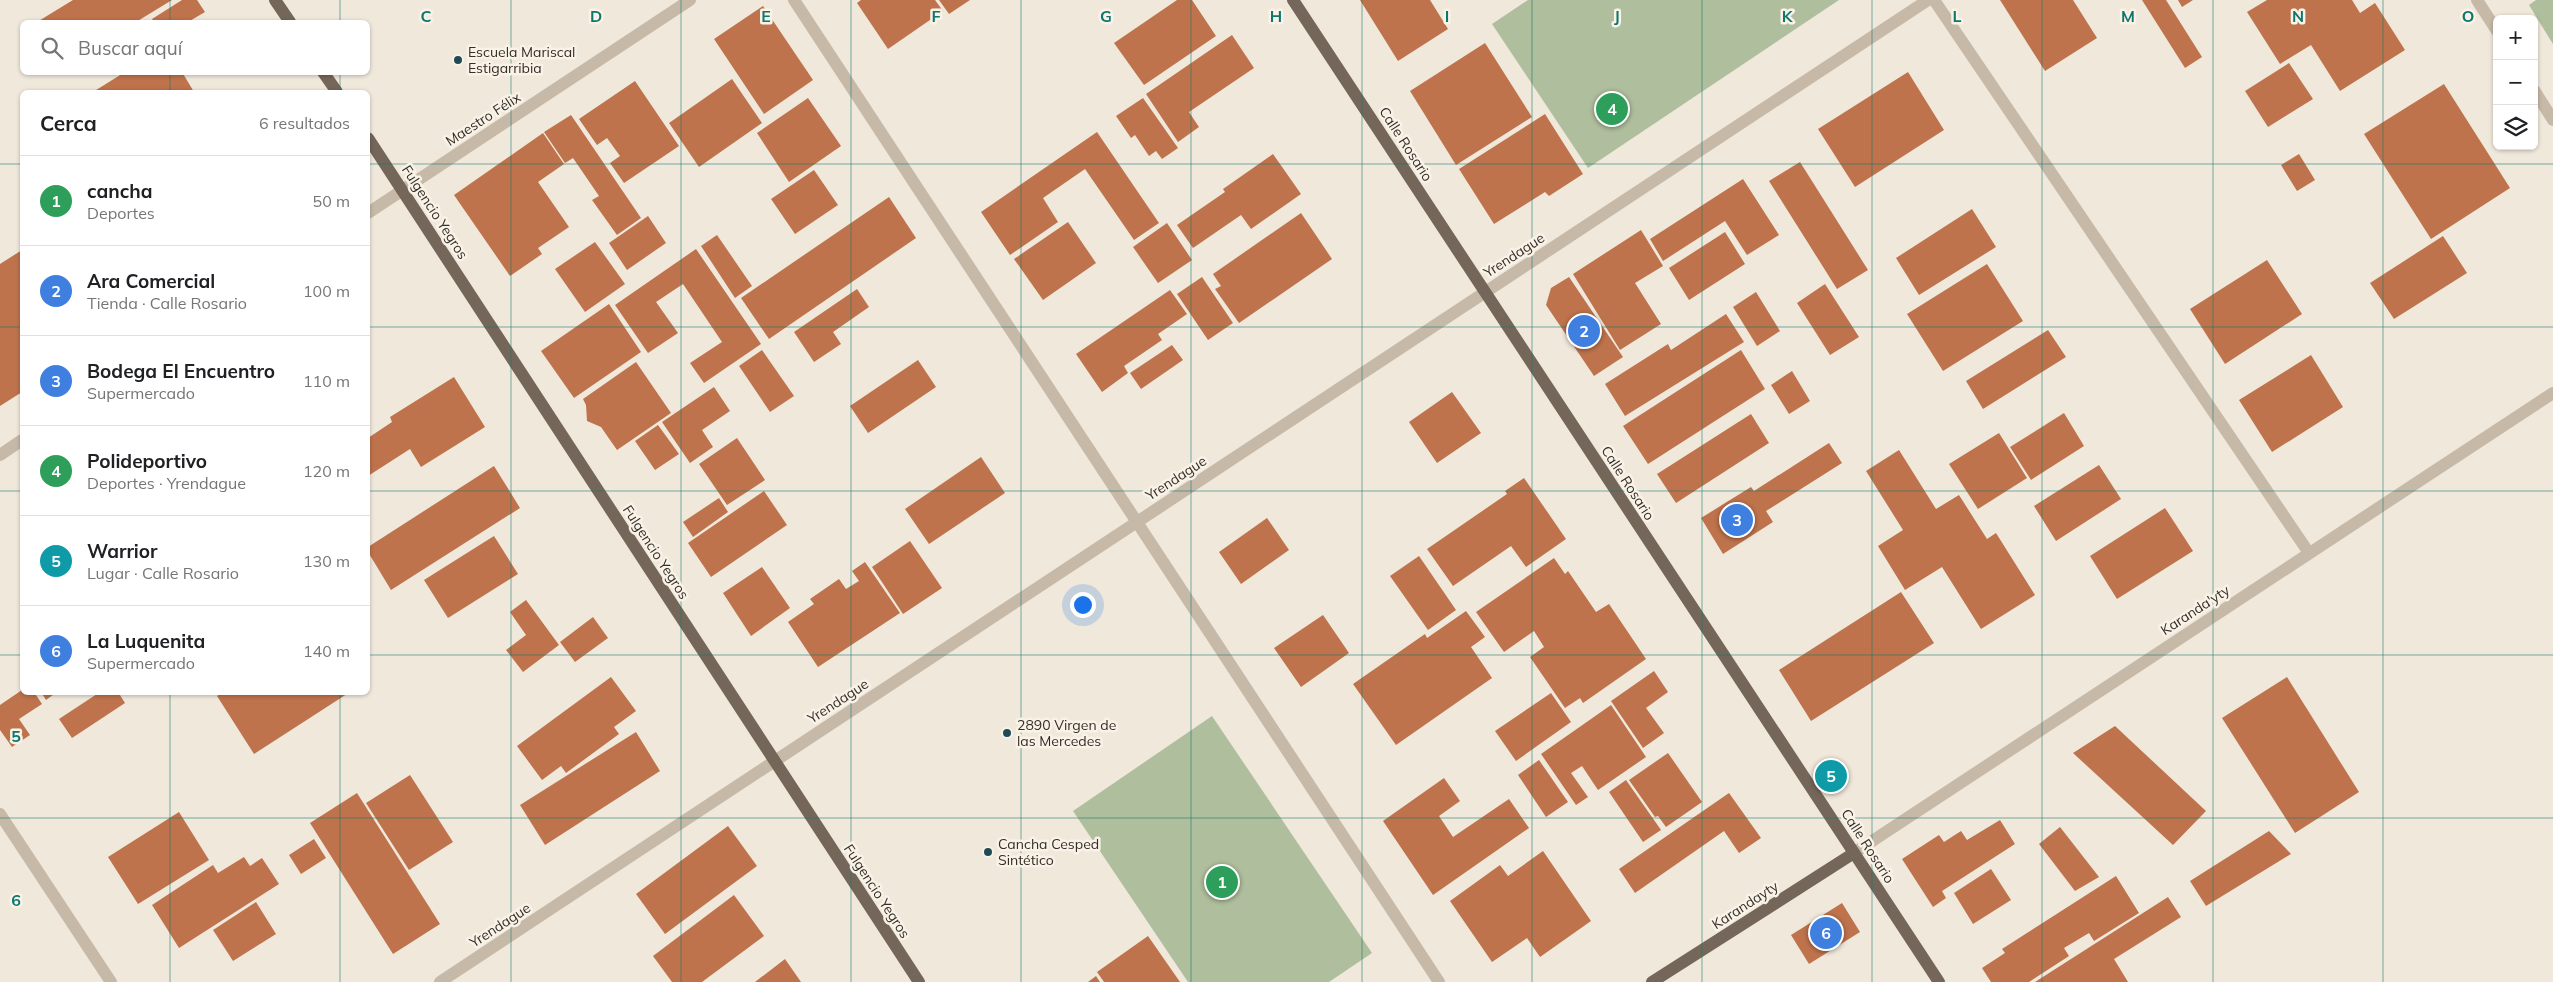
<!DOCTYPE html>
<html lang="es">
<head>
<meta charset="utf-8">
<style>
  :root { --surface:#fff; --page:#f6f6f6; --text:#202124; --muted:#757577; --line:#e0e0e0; --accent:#204a53 }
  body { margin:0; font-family:Mulish,sans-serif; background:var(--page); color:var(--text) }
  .controls { position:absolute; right:15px; top:15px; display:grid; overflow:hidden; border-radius:8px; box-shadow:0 1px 4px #0004 }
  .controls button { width:45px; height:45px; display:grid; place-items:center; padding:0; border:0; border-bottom:1px solid var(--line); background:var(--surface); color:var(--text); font:25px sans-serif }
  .you { position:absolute; left:1082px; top:604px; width:18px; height:18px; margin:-12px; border:4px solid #fff; border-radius:50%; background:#1a73e8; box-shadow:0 0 0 8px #1a73e833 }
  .badge { display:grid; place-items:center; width:32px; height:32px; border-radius:50%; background:var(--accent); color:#fff; font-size:16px; font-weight:700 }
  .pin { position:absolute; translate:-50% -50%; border:2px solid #fff; box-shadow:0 1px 5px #0006 }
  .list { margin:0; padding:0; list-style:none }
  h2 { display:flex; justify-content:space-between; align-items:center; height:65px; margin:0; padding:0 20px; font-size:21px }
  h2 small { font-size:16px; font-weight:400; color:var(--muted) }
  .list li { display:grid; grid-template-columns:32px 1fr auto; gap:15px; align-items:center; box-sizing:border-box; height:90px; padding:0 20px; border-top:1px solid var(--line) }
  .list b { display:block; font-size:19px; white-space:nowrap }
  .list p { margin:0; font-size:16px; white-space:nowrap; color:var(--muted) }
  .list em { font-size:16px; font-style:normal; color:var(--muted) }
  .icon { flex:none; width:28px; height:28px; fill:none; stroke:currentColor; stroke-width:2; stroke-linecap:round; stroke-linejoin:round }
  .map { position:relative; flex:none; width:2553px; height:982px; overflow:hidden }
  .search { position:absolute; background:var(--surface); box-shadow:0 1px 4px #0004; left:20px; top:20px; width:350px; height:55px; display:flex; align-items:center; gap:12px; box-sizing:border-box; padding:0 18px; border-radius:8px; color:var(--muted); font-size:19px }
  .panel { position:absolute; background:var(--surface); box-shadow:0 1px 4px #0004; left:20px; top:90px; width:350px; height:605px; border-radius:8px }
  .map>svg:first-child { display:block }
  .green { fill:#afbe9c }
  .building { fill:#be734c }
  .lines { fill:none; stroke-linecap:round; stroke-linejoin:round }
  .minor { stroke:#c7b9a8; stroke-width:12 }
  .tertiary { stroke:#c7b9a8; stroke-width:12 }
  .primary { stroke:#75665a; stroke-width:12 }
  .grid { fill:none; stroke:#0f766e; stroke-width:1; stroke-opacity:0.55 }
  .poi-dot { fill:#204a53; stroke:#f8f2e7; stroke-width:2 }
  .labels { text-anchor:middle; stroke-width:5; stroke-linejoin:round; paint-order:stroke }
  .poi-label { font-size:14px; fill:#342d28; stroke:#f8f2e7; text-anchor:start }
  .street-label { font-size:14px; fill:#342d28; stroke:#f8f2e7 }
  .grid-label { font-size:16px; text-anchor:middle; font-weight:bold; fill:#0f766e; stroke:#f8f2e7; stroke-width:5; stroke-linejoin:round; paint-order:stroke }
</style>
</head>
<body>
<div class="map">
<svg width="2553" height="982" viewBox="0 0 2553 982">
  <rect width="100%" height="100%" fill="#f0e8db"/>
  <!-- green -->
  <g class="green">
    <path d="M1528,0H1839L1588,168L1492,24Z"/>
    <path d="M2536,0H2553V44L2529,5Z"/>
    <path d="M1212,716L1372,953L1329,982H1188L1073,811Z"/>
  </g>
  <!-- building -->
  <g class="building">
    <path d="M73,0H172L136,22H37Z"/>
    <path d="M182,0H197L205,12L188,22H154L152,19Z"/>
    <path d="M861,0H935L943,11L888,49L857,3Z"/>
    <path d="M939,0H970L949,14Z"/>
    <path d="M1177,0H1192L1216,36L1144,85L1114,43Z"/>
    <path d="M1360,0H1430L1448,29L1398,61Z"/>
    <path d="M2000,0H2073L2097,38L2045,71Z"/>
    <path d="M2142,0H2166L2202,57L2185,68Z"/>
    <path d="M2178,0H2193L2182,7Z"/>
    <path d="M2267,0H2352L2360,13L2375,3L2405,50L2340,91L2311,45L2280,64L2247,12Z"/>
    <path d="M763,6L813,80L764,114L714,39Z"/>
    <path d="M1232,35L1254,68L1189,112L1199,127L1178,142L1146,94Z"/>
    <path d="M1485,43L1532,117L1456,165L1410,91Z"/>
    <path d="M2289,63L2313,99L2268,127L2245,91Z"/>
    <path d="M125,72H182L194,92H93Z"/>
    <path d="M1908,72L1944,130L1855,187L1818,129Z"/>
    <path d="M732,79L762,123L699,167L669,123Z"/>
    <path d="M635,81L679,146L624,183L610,163L620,156L607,138L597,145L579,119Z"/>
    <path d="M2444,84L2510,188L2431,239L2364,134Z"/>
    <path d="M808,98L841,146L789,182L757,133Z"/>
    <path d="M1143,98L1178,148L1162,159L1156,151L1149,156L1135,135L1131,138L1116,116Z"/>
    <path d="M1545,114L1583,174L1549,196L1545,192L1494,224L1459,169Z"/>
    <path d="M571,115L641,218L617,235L592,200L599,196L573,158L565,163L544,132Z"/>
    <path d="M1097,132L1159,223L1134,240L1085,169L1043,198L1058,222L1010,255L981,212Z"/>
    <path d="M543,133L564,164L538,182L569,227L538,248L542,254L510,276L454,195Z"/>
    <path d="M1273,154L1301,194L1251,229L1241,215L1193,248L1177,225L1225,192L1223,189Z"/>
    <path d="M2299,154L2315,180L2297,191L2281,165Z"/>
    <path d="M1800,162L1868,270L1837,289L1769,181Z"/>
    <path d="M814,170L838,205L795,234L771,199Z"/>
    <path d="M1743,179L1779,235L1747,255L1725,221L1663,261L1650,239Z"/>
    <path d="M889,197L916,238L769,339L741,298Z"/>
    <path d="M1972,209L1996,247L1919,295L1896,258Z"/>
    <path d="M1301,213L1332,259L1239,323L1215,289L1221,286L1213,274Z"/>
    <path d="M648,216L666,243L627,270L609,243Z"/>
    <path d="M1068,222L1096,263L1043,300L1014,259Z"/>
    <path d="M1167,223L1192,260L1158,283L1133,247Z"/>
    <path d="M1641,230L1663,266L1635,283L1661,324L1620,350L1573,274Z"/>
    <path d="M1725,232L1745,264L1689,300L1669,268Z"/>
    <path d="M717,235L752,286L735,298L701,246Z"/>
    <path d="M2443,236L2467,273L2394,319L2370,283Z"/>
    <path d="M595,242L625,284L585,312L555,269Z"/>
    <path d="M696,249L761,344L704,383L690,363L722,342L683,284L656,302L678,333L648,353L615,305Z"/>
    <path d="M22,250V392L0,406V264Z"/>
    <path d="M2267,260L2302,314L2225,364L2190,309Z"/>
    <path d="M1987,264L2023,321L1943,371L1907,314Z"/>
    <path d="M1202,277L1233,323L1208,340L1177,294Z"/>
    <path d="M1569,277L1623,357L1594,376L1546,305L1551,288Z"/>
    <path d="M1825,284L1859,337L1830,355L1797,303Z"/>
    <path d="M857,289L869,307L833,332L841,344L814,362L794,332Z"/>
    <path d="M1170,290L1187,314L1158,334L1162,340L1124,366L1128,373L1102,392L1076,354Z"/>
    <path d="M1756,292L1780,331L1757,346L1733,307Z"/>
    <path d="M609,304L641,352L574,398L541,351Z"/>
    <path d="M1726,314L1744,342L1625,416L1605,384L1668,344L1671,350Z"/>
    <path d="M2048,330L2066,357L1983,409L1966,381Z"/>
    <path d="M1172,345L1183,360L1141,389L1130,373Z"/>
    <path d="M762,350L794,396L770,412L739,366Z"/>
    <path d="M1741,350L1765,389L1648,464L1623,426Z"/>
    <path d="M2311,355L2343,407L2272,452L2239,400Z"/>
    <path d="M918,360L936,387L868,433L850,406Z"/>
    <path d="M636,362L671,413L617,450L601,427L587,421L586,405L583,399Z"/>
    <path d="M1792,371L1810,401L1789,414L1771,385Z"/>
    <path d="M454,377L485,427L421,467L410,449L368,476V438L392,422L390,417Z"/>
    <path d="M714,387L730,411L702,430L713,447L690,463L662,422Z"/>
    <path d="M1452,392L1481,433L1437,463L1409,422Z"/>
    <path d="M2064,413L2084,446L2031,480L2010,447Z"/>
    <path d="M1751,414L1769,443L1676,503L1657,474Z"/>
    <path d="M658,425L679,454L655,470L635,441Z"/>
    <path d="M1999,433L2027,478L1978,509L1949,464Z"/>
    <path d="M737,438L765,480L727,505L699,464Z"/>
    <path d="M1829,443L1842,463L1766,511L1773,522L1723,554L1701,518L1751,487L1754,491Z"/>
    <path d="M1899,450L1936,509L1959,495L1987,539L1996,533L2035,595L1981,629L1942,567L1905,590L1878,546L1903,530L1866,471Z"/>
    <path d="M981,457L1005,493L929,544L905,509Z"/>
    <path d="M2099,465L2121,499L2056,541L2034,506Z"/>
    <path d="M494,466L520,508L391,590L368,552V547Z"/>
    <path d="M1524,478L1566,539L1526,567L1511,546L1453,586L1427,549L1507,494L1505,491Z"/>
    <path d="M764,491L787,525L711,577L688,543Z"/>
    <path d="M719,498L728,512L693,537L683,522Z"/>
    <path d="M2165,508L2193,551L2117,599L2090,556Z"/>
    <path d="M1267,518L1289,550L1241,584L1219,552Z"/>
    <path d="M494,536L518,574L448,618L424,580Z"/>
    <path d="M910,541L942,588L903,614L872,567Z"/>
    <path d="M1419,556L1456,610L1428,630L1390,576Z"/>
    <path d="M1554,558L1565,574L1568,571L1596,612L1609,604L1646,659L1583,703L1580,698L1565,708L1530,657L1544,647L1534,631L1504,652L1476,612Z"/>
    <path d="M865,562L900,613L818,667L788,622L814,604L810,599L839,579L846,589L859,581L852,571Z"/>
    <path d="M762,567L790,608L751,636L723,593Z"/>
    <path d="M1901,592L1934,643L1811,721L1779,670Z"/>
    <path d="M526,600L559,645L523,672L506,650L526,635L510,612Z"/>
    <path d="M1466,611L1485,637L1471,647L1492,678L1396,745L1353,684L1425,634L1427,638Z"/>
    <path d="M1323,615L1349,653L1301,687L1274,648Z"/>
    <path d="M593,617L608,638L575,662L560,642Z"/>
    <path d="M1654,671L1668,692L1646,708L1664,733L1643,748L1611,701Z"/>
    <path d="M611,677L636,711L614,727L619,734L566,773L561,766L542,780L517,746Z"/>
    <path d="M2287,677L2359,792L2295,833L2222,718Z"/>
    <path d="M22,690V692H34L42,704L19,719L30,735L12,747L0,730V705Z"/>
    <path d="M41,692H57L46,700Z"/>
    <path d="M100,692H118L125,703L72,738L59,719Z"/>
    <path d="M223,692H350L254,754L217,696Z"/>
    <path d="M1551,693L1571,722L1516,761L1495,731Z"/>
    <path d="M1611,705L1646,757L1598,790L1582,766L1571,773L1588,797L1576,805L1541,754Z"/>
    <path d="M2115,726L2206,811L2173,845L2073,753Z"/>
    <path d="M636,732L660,771L545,845L520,805Z"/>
    <path d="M1668,753L1702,802L1666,827L1658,816L1655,817L1629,780Z"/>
    <path d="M1539,760L1568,802L1546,817L1518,775Z"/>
    <path d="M410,775L453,842L409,870L366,803Z"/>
    <path d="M1444,778L1460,801L1439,816L1453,837L1509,799L1529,828L1433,895L1383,821Z"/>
    <path d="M1626,780L1661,830L1643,842L1609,792Z"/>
    <path d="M357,793L440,924L393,954L310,823Z"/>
    <path d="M1729,793L1761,838L1739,853L1724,831L1635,893L1619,869Z"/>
    <path d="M179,812L209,860L138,904L108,857Z"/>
    <path d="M2000,820L2015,844L1942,891L1946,898L1933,907L1902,859L1939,835L1944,842L1961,831L1967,840Z"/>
    <path d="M728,826L757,866L665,934L636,894Z"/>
    <path d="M2060,827L2099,877L2075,891L2039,844Z"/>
    <path d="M2269,831L2291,854L2206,906L2190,881Z"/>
    <path d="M314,839L326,858L301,874L289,855Z"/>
    <path d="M1543,851L1591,921L1540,957L1527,938L1492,962L1450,901L1500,865L1508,876Z"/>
    <path d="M244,857L250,866L262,858L279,884L179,948L152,905L213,865L218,873Z"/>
    <path d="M1991,869L2011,900L1973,924L1954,893Z"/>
    <path d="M2116,876L2139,913L2094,941L2089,933L2064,948L2069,956L2029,982H1991L1982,968L2005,953L2002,949Z"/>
    <path d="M734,895L764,936L702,982H672L653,956Z"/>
    <path d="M2168,897L2181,917L2114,959L2128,982H2035Z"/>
    <path d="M256,902L276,934L233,961L213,930Z"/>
    <path d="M1842,903L1860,932L1809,964L1791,935Z"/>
    <path d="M1148,936L1180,982H1104L1097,972Z"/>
    <path d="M785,959L801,982H755Z"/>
    <path d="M1096,976L1100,982H1088Z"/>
  </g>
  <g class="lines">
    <!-- minor -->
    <g class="minor">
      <path d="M794,0L1439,982"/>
      <path d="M1934,0L2309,553"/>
      <path d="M2477,0L2497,31"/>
      <path d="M2534,90L2553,120"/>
      <path d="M0,814L111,982"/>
      <path d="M1854,853L2553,393"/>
      <path d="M440,982L1928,0"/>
    </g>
    <!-- tertiary -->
    <g class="tertiary">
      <path d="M368,213L690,0"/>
      <path d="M0,455L22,440"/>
    </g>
    <!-- primary -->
    <g class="primary">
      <path d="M275,0L290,22"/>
      <path d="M1293,0L1939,982"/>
      <path d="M323,72L337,92"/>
      <path d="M368,138L919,982"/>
      <path d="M1652,982L1854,853"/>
    </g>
  </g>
  <!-- grid -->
  <path class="grid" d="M170,0V22M340,0V22M511,0V982M681,0V982M851,0V982M1021,0V982M1191,0V982M1362,0V982M1532,0V982M1702,0V982M1872,0V982M2042,0V982M2213,0V982M2383,0V982M170,72V92M340,72V92M0,164H22M368,164H2553M0,327H22M368,327H2553M0,491H22M368,491H2553M0,655H22M368,655H2553M170,692V982M340,692V982M0,818H2553"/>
  <!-- markers -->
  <g class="poi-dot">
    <circle cx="458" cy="60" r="5"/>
    <circle cx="1007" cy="733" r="5"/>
    <circle cx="988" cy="852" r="5"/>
  </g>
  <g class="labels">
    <!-- poi labels -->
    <g class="poi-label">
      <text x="468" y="57">Escuela Mariscal<tspan x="468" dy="16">Estigarribia</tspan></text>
      <text x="1017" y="730">2890 Virgen de<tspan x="1017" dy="16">las Mercedes</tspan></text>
      <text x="998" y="849">Cancha Cesped<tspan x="998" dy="16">Sintético</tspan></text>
    </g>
    <!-- street labels -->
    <g class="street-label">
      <text transform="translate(483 119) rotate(-33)" y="5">Maestro Félix</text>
      <text transform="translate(1406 144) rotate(57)" y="5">Calle Rosario</text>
      <text transform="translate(435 212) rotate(57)" y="5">Fulgencio Yegros</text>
      <text transform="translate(1514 255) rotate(-33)" y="5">Yrendague</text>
      <text transform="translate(1176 478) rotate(-33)" y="5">Yrendague</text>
      <text transform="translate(1628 483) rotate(57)" y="5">Calle Rosario</text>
      <text transform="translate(656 552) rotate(57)" y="5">Fulgencio Yegros</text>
      <text transform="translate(2195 610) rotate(-33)" y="5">Karanda'yty</text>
      <text transform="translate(838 701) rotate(-33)" y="5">Yrendague</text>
      <text transform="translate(1868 846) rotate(57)" y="5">Calle Rosario</text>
      <text transform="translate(877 891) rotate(57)" y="5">Fulgencio Yegros</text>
      <text transform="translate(1745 905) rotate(-33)" y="5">Karandayty</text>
      <text transform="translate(500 925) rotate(-33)" y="5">Yrendague</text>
    </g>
  </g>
  <g class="grid-label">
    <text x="426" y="22">C</text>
    <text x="596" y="22">D</text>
    <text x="766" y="22">E</text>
    <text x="936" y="22">F</text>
    <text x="1106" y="22">G</text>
    <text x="1276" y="22">H</text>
    <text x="1447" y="22">I</text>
    <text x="1617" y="22">J</text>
    <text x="1787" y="22">K</text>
    <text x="1957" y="22">L</text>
    <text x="2128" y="22">M</text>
    <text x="2298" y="22">N</text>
    <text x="2468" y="22">O</text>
    <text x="16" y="742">5</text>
    <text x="16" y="906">6</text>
  </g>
</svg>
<div class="controls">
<button>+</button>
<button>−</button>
<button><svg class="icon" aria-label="layers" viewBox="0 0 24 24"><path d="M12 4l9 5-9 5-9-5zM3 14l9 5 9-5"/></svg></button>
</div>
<div class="you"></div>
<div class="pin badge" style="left:1222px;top:882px;background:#2e9e5b">1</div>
<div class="pin badge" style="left:1584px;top:331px;background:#3f7fe0">2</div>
<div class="pin badge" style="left:1737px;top:520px;background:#3f7fe0">3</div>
<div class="pin badge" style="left:1612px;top:109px;background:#2e9e5b">4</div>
<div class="pin badge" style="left:1831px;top:776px;background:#0f9aa8">5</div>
<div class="pin badge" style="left:1826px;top:933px;background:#3f7fe0">6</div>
<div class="search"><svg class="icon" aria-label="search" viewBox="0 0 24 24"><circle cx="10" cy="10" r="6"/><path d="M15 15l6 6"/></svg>Buscar aquí</div>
<section class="panel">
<h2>Cerca<small>6 resultados</small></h2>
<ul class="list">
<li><span class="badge" style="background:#2e9e5b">1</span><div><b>cancha</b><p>Deportes</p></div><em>50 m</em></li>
<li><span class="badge" style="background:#3f7fe0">2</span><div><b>Ara Comercial</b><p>Tienda · Calle Rosario</p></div><em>100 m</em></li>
<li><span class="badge" style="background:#3f7fe0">3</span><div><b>Bodega El Encuentro</b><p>Supermercado</p></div><em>110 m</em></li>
<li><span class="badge" style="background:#2e9e5b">4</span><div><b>Polideportivo</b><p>Deportes · Yrendague</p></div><em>120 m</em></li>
<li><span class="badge" style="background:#0f9aa8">5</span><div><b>Warrior</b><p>Lugar · Calle Rosario</p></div><em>130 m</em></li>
<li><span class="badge" style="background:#3f7fe0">6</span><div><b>La Luquenita</b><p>Supermercado</p></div><em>140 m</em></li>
</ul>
</section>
</div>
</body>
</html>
